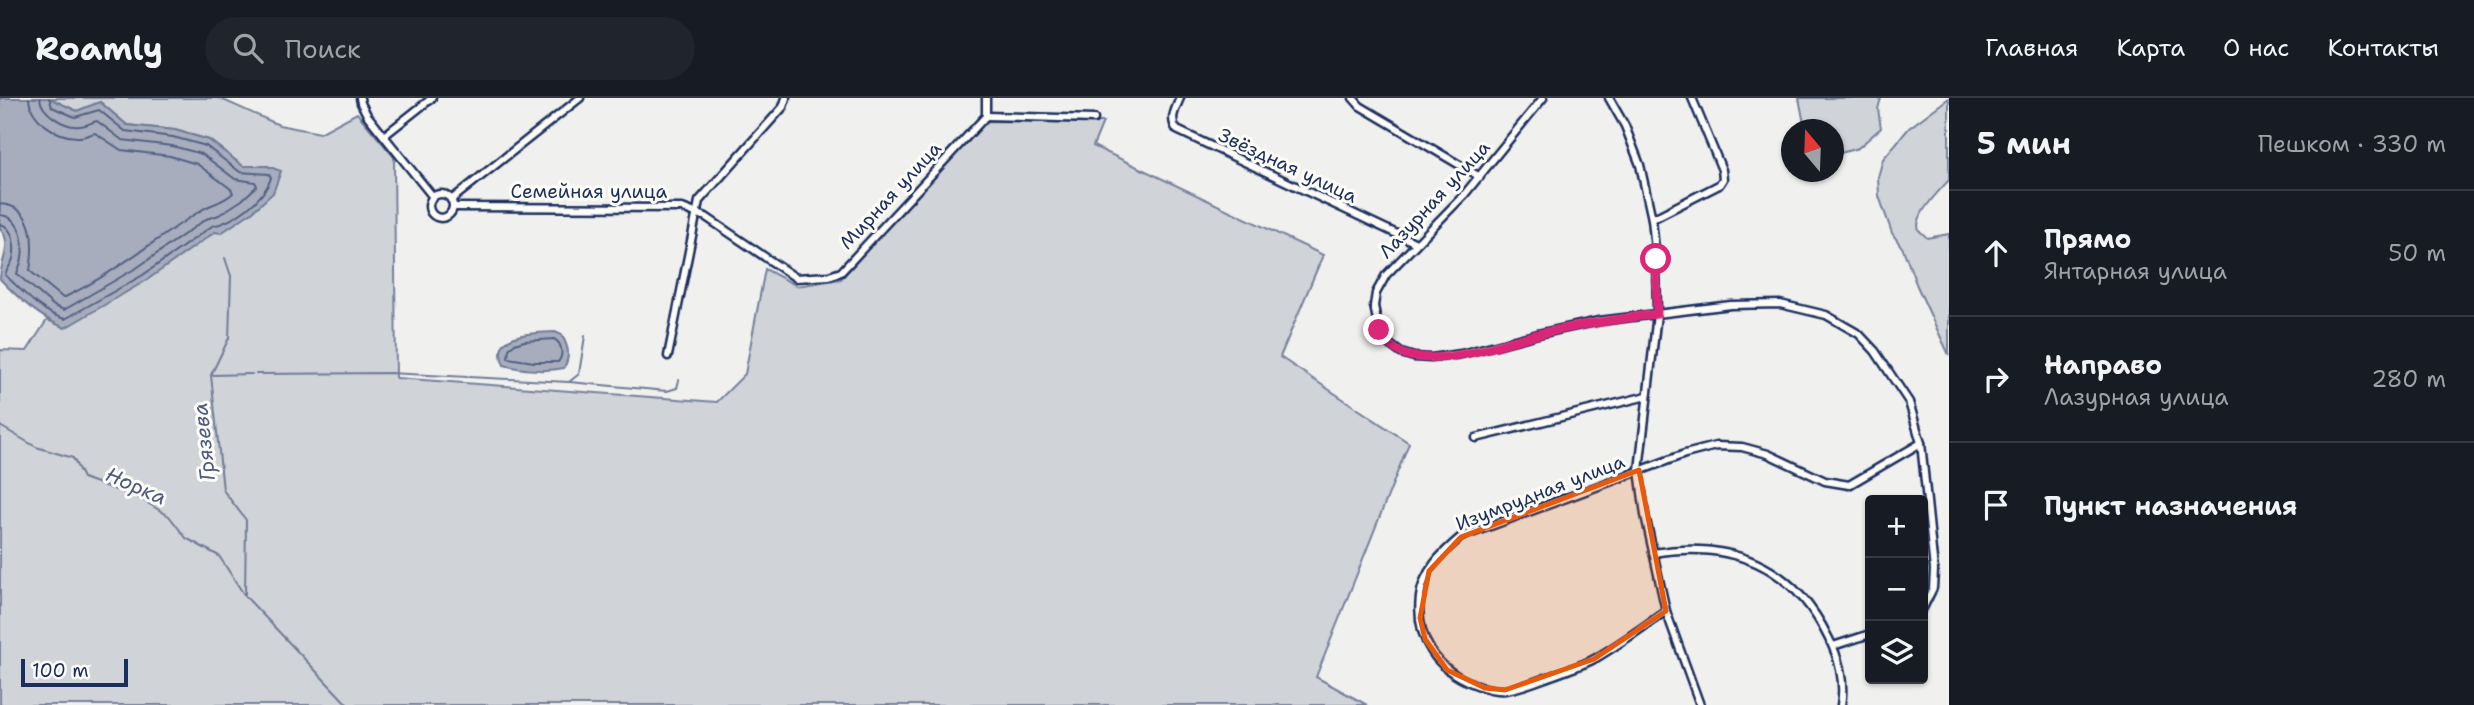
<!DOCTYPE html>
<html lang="ru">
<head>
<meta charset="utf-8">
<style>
  :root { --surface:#171b24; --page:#20242c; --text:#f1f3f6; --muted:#9ea1a6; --line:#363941 }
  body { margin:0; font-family:"Shantell Sans",sans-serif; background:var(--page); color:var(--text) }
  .controls { position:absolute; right:21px; bottom:21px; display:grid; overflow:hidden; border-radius:7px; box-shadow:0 2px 5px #0004 }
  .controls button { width:63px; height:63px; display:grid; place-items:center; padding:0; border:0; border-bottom:2px solid var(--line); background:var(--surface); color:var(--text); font:35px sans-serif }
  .compass { position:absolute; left:1781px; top:21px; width:63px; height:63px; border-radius:50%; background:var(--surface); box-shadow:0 2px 5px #0004; rotate:341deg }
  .scale { position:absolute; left:21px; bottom:18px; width:107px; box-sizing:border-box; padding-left:7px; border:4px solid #1b2f5e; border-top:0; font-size:19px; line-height:24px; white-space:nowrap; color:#1b2f5e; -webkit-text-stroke:5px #fdfcf7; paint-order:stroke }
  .stop { position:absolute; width:21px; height:21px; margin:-16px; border:5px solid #db2777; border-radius:50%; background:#fff }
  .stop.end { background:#db2777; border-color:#fff; box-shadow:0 2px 7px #0008 }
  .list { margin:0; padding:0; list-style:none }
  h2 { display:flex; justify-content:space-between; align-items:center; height:91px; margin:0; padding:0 28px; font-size:30px }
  h2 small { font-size:23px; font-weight:400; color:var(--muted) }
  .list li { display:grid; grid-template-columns:46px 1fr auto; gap:21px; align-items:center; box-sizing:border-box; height:126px; padding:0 28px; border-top:2px solid var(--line) }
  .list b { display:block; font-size:26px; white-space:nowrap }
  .list p { margin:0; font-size:23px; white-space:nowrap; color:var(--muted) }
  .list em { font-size:23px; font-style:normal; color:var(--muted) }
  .icon { flex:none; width:38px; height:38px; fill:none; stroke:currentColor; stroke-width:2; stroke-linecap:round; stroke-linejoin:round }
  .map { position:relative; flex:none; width:1949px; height:607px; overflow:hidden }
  header { display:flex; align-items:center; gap:42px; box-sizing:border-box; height:98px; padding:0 35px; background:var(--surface); border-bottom:2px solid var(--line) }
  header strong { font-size:33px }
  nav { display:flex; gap:38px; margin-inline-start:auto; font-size:24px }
  .search { width:490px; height:63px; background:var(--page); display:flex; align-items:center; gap:18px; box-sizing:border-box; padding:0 24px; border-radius:38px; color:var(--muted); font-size:26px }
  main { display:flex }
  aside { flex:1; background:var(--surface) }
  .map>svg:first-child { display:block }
  .green { fill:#d0d3d8; stroke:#76819b; stroke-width:2 }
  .water { fill:#a7adbd; stroke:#6f7b97; stroke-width:2 }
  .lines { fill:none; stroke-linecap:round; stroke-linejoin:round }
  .shore { stroke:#536184; stroke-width:2 }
  .stream { stroke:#6f7b97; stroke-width:2 }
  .minor-casing { stroke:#1b2f5e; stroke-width:11 }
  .minor { stroke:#fdfcf7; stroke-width:6 }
  .route { stroke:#db2777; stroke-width:9 }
  .marked { fill:#e8590c; fill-opacity:0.2; stroke:#e8590c; stroke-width:5; stroke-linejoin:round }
  .labels { text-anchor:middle; stroke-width:6; stroke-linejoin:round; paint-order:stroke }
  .street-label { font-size:19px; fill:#1b2f5e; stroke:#fdfcf7 }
  .water-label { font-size:21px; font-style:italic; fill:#4c5b7f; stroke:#fdfcf7 }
</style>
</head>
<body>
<header>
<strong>Roamly</strong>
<div class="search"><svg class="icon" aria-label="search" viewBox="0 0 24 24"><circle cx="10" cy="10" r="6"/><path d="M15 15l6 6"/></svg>Поиск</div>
<nav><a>Главная</a><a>Карта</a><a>О нас</a><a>Контакты</a></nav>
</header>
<main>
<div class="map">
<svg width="1949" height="607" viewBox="0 0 1949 607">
  <rect width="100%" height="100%" fill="#f0f0ee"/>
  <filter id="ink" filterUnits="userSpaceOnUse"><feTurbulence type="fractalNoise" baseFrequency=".0143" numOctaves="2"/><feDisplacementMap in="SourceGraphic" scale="14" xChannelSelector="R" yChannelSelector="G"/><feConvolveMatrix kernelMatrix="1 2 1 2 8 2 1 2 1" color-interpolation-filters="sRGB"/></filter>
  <g filter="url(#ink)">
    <!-- green -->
    <g class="green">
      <path d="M49,0H219L279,27L320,35L357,15L394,59L396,280L717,304L745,276L765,171L797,188L841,181L980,27L988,23L1103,24L1093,48L1323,157L1280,259L1409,345L1316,579L1367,607H0V252L27,253L47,222L65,229L267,68H243L209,42L175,32L127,27L100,4L77,13Z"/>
      <path d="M1799,0H1881L1878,11L1881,30L1858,50L1834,57V32L1805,31Z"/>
      <path d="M1949,0V82C1940,92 1913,118 1919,132C1920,134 1926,138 1927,140L1949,136V257L1917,188L1903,151L1892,135L1879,98L1878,79L1883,61L1909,30Z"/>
    </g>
    <!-- water -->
    <g class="water">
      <path d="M0,0H49L77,13L100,4L127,27L175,32L209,42L243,68H267L281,73L273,95L252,114L221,135L215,134L147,182L65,230C39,219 19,201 0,181C0,163 14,146 0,130Z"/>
      <path d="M555,234L562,237C568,249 571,257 564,270C546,274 522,272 504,267C489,234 534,235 555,234Z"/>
    </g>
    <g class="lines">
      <!-- shore -->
      <g class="shore">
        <path d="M0,106C36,108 34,148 30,173L63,200C112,177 154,142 200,113C211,105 221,106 233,95L231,91L197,66L170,58L121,52L95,35C90,36 85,39 79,39C58,40 30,22 29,0"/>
        <path d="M0,117C19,118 25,142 22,159C22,165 18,170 17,176L54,208L64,212L138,169L206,121L219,117L242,102L257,88L255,84L235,81L202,56L172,48L122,42L97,23C92,24 86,28 80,28C65,30 41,15 40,0"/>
        <path d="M0,126C13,128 16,149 13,161C11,167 7,171 5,177C23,193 40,214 65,221L143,177L212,128C234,124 264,102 271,80L269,76L240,74L206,48L173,39L125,33L99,12L75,19L52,9L49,0"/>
        <path d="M554,241C562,245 564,257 558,264H534L508,260L509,251L515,246L524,243Z"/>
      </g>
      <!-- stream -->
      <g class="stream">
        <path d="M225,160L231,178L229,240L211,277L223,392L246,422L245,496"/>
        <path d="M256,276L389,275L569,284L667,293L677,290L679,282"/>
        <path d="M212,277L252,276"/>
        <path d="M569,284L579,276L585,238"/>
        <path d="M0,328L36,349L73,360L83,380L141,401L169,418L186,440L219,458L245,498L348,607"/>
      </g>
      <!-- minor casing -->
      <g class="minor-casing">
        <g id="minor">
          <path d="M360,0L361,5L367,17L433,99"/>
          <path d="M1180,0C1175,12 1169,21 1177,32L1416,145"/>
          <path d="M1353,0L1360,8L1480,79"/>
          <path d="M1543,0L1464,97L1386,177L1376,195L1374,208L1379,232L1385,243L1401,255L1414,259L1431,260L1461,256L1538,236L1599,223L1731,207L1780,206L1826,217L1859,236L1875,253L1909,304L1921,345L1934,472L1933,490L1923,510"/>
          <path d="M1609,0L1625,28L1640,67L1652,121L1656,161L1657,216L1639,372L1645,417L1666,513L1700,607"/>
          <path d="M986,18L1094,21"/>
          <path d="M385,37L432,0"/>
          <circle cx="441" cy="108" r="12"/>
          <path d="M451,102L580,0"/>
          <path d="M453,109L682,110L706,119L796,180L829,178L841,174L986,18V0"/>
          <path d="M1652,121L1719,87L1723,81L1722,72L1692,0"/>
          <path d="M668,258L699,103L783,9L786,0"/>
          <path d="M1476,340L1647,298"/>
          <path d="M1653,455C1731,442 1793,467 1828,539C1839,559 1845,584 1841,607"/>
          <path d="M1666,513C1643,529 1620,546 1596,560C1582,568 1566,572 1551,578C1537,583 1521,590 1505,592C1495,593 1484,590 1474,586C1437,572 1415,541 1420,499C1423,473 1442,455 1461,439L1685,356L1716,348L1742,349L1768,356L1825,383L1849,387L1921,345"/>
          <path d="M1833,548L1870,536"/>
        </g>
      </g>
      <!-- minor -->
      <use href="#minor" class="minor"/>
    </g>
  </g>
  <g class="lines" filter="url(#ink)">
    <!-- route -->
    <path class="route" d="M1379,232C1387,247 1400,258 1417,259C1458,264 1500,245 1539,236C1579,227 1618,221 1657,216L1656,161"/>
  </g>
  <!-- marked area -->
  <path class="marked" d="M1639,372L1666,513L1594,561L1505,592L1485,590L1447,572L1425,541L1420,520L1429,473L1461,439Z"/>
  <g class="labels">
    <!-- street labels -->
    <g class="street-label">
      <text transform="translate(1288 67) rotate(25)" y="7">Звёздная улица</text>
      <text x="589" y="100">Семейная улица</text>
      <text transform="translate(890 97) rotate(-47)" y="7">Мирная улица</text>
      <text transform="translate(1434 101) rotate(-47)" y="7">Лазурная улица</text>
      <text transform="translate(1540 394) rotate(-21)" y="7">Изумрудная улица</text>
    </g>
    <!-- water labels -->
    <g class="water-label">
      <text transform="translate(204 344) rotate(-96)" y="7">Грязева</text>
      <text transform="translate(136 388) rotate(24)" y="7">Норка</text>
    </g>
  </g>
</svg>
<div class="controls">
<button>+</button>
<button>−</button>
<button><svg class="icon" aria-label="layers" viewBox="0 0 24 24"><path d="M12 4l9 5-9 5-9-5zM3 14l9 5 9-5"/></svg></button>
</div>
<svg class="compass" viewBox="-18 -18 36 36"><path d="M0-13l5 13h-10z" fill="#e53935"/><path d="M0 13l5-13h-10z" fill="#9ea1a6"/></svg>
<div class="scale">100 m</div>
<div class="stop" style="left:1656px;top:161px"></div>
<div class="stop end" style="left:1379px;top:232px"></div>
</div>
<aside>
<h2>5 мин<small>Пешком · 330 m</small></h2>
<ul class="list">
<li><svg class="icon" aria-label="ahead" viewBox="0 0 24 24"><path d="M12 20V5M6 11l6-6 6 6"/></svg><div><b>Прямо</b><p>Янтарная улица</p></div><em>50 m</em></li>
<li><svg class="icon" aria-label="right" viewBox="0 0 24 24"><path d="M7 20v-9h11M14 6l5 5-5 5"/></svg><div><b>Направо</b><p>Лазурная улица</p></div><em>280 m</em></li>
<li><svg class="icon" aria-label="arrive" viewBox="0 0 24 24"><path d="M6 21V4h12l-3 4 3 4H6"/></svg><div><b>Пункт назначения</b></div></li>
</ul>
</aside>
</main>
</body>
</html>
